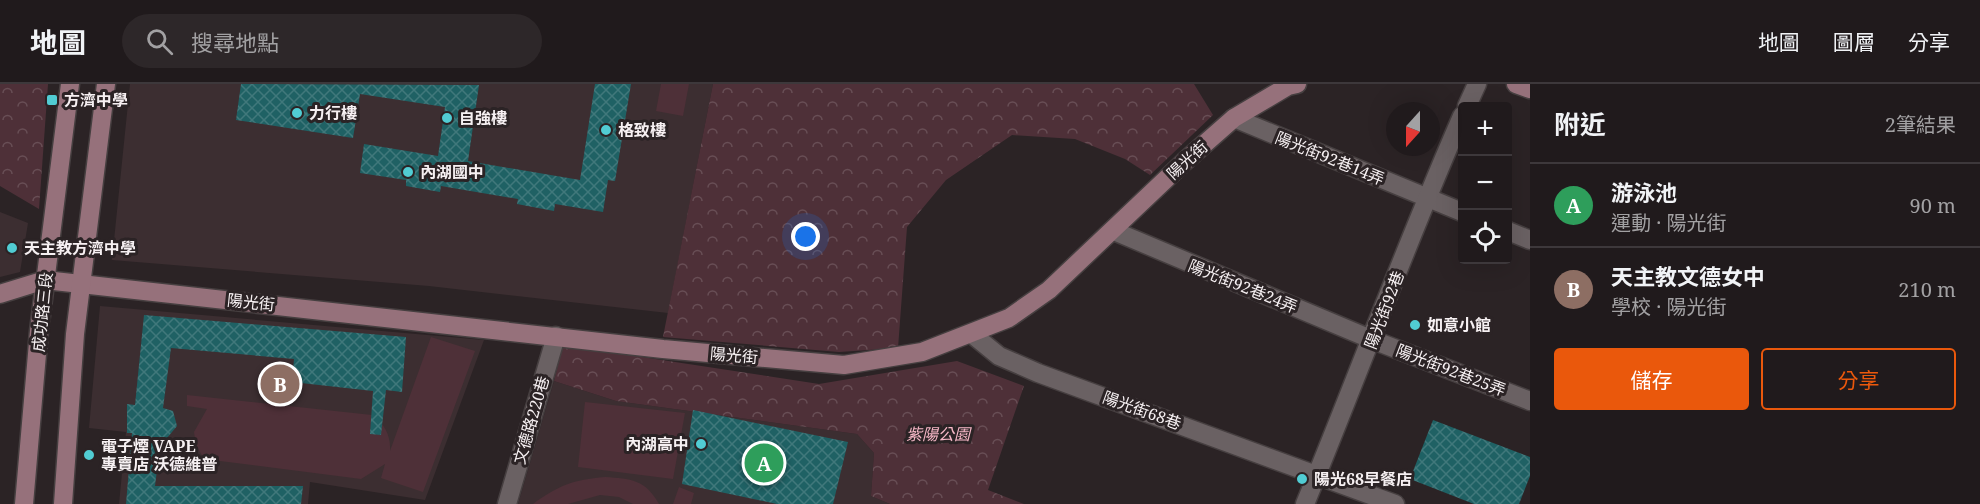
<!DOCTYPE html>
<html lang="zh-TW">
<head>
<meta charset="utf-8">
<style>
  :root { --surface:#201a1c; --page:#2d2729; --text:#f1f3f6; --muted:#a2a1a3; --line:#3d383b; --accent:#ea580c }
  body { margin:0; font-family:"Noto Serif","Noto Sans TC",serif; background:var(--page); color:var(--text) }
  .controls { position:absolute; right:18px; top:18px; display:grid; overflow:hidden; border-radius:6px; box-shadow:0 6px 24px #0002 }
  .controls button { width:54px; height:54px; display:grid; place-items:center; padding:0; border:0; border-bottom:2px solid var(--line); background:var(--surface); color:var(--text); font:30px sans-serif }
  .compass { position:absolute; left:1386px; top:18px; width:54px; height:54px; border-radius:50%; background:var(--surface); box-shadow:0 6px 24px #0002; rotate:201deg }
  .you { position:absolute; left:806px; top:153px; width:21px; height:21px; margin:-15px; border:4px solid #fff; border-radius:50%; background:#1a73e8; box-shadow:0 0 0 9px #1a73e833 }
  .badge { display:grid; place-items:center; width:39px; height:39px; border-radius:50%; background:var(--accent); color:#fff; font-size:20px; font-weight:700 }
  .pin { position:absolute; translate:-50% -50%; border:3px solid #fff; box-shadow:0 2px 6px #0006 }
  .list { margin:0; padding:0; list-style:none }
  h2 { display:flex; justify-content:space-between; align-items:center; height:78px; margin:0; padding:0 24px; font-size:26px }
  h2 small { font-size:20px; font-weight:400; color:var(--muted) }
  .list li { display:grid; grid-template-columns:39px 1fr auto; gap:18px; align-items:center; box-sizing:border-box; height:84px; padding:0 24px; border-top:2px solid var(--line) }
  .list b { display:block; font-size:22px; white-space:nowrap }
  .list p { margin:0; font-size:20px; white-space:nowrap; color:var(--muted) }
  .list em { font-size:20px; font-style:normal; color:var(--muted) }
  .actions { display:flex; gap:12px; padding:18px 24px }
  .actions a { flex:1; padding:14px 0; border:2px solid var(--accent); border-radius:6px; text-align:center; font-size:21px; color:var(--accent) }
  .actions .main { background:var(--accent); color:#fff }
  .icon { flex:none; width:33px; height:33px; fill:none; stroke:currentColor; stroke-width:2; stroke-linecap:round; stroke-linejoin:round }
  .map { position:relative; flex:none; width:1530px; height:420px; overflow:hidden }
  header { display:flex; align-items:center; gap:36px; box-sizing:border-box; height:84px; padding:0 30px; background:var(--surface); border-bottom:2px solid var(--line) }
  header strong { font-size:28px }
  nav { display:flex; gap:33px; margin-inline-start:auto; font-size:21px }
  .search { width:420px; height:54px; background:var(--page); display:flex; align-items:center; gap:15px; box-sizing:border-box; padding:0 21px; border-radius:33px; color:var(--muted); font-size:22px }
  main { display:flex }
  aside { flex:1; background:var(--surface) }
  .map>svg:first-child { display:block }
  .built { fill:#3c2e31 }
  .forest { fill:url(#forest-crowns) }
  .pitch { fill:#4e3038 }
  .building { fill:url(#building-cross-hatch) }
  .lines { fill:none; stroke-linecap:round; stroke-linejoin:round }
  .street-casing { stroke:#463f40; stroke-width:21 }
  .secondary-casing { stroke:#463f40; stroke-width:21 }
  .street { stroke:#6a6163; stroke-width:18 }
  .secondary { stroke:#96717b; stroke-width:18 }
  .poi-dot { fill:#51ccd3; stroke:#2b2325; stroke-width:2 }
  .labels { text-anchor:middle; stroke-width:6; stroke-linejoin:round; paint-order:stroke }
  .poi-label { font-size:16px; font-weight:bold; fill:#f6f0f2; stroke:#2b2325; text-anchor:start }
  .street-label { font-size:16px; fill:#f6f0f2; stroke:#2b2325 }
  .park-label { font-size:16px; font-style:italic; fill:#f7b8c7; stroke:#2b2325 }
</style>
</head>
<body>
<header>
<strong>地圖</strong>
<div class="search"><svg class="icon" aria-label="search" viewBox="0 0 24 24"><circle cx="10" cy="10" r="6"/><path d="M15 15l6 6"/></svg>搜尋地點</div>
<nav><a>地圖</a><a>圖層</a><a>分享</a></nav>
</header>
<main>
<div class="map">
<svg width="1530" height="420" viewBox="0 0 1530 420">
  <defs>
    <pattern id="forest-crowns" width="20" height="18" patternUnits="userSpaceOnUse" patternTransform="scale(1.5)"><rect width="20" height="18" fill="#4e3038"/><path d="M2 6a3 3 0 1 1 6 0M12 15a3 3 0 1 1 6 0" fill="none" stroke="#684e55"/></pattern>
    <pattern id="building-cross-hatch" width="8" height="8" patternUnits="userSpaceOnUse" patternTransform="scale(1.5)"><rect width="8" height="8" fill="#1f6164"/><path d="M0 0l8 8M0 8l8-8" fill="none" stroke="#40787b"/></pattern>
  </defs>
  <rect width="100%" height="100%" fill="#2b2325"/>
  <!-- built -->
  <g class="built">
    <path d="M130,0H713L668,229L429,202L112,176Z"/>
    <path d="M0,128L28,139L20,188L0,193Z"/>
    <path d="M100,222L484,256L425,416L310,398L308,420H119L126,348L89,344Z"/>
    <path d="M554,297L616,317L857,350L874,369L871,412L890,420H518Z"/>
  </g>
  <!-- forest -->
  <g class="forest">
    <path d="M0,0H48L39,125L0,102Z"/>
    <path d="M713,0H1194L1213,31L1150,91L1125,75L1075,55L1012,51L946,96L907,143L898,264L839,268L663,253Z"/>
    <path d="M563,261L819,300L957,277L1024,302L988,406L1024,420H890L871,412L874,369L857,350L616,317L554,297Z"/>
  </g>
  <!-- pitch -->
  <g class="pitch">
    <path d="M661,0H689L683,32L656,27Z"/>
    <path d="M431,253L475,267L423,408L381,394L385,380L361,395L204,375L196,361L194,348L207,325L187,322V311L372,331C385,340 391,352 390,367Z"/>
    <path d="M585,318L685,329L673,395L578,383Z"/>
    <path d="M605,393C631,395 645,395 659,420H633L619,413L600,411L568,420H533C559,401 573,396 605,393Z"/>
    <path d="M679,403L694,409L691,420H673Z"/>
  </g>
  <!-- building -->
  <g class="building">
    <path d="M241,0L479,1L468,77L580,96L595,0H631L615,97L608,96L603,128L555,120L554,127L517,120L518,115L441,102L440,108L406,102V96L360,89L364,60L438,72L445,23L360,10L353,54L236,36Z"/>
    <path d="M144,231L406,253L402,308L386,306L381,351L370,350L373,307L292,298L294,275L171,264L163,324L173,327L177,342L167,354H161L155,402H303L301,420H126L132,349H127V320L135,321Z"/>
    <path d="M693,326L848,358L833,420H777L682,400Z"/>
    <path d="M1433,336L1530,373V392L1519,420H1474L1410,395Z"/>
  </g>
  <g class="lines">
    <!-- street casing -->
    <g class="street-casing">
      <g id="street">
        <path d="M1467,22L1477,0"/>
        <path d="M1234,34L1462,128"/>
        <path d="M1114,147L1373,256L1530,317"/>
        <path d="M1508,147L1530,156"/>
        <path d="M972,250L999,272L1038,289L1395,420"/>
        <path d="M507,420L556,252"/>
        <path d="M1305,420C1358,291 1406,160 1462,32"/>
      </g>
    </g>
    <!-- secondary casing -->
    <g class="secondary-casing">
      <g id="secondary">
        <path d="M1516,0L1530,5"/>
        <path d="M0,210L45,196L663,265L844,281L922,268L1009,234L1049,206L1184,78L1234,34L1288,2L1297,0"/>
        <path d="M24,420L39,247L70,0"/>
        <path d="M63,420L75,250L106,0"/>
      </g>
    </g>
    <!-- street -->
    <use href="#street" class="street"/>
    <!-- secondary -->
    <use href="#secondary" class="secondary"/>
  </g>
  <!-- markers -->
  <g class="poi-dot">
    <rect x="46" y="10" width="12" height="12" rx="3"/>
    <circle cx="297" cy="29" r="6"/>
    <circle cx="447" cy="34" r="6"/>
    <circle cx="606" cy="46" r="6"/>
    <circle cx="408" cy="88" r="6"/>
    <circle cx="12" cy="164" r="6"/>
    <circle cx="1415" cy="241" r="6"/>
    <circle cx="701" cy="360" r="6"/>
    <circle cx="89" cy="371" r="6"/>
    <circle cx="1302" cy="395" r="6"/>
  </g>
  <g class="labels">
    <!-- poi labels -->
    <g class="poi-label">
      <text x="64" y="22">方濟中學</text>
      <text x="309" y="35">力行樓</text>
      <text x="459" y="40">自強樓</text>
      <text x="618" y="52">格致樓</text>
      <text x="420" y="94">內湖國中</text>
      <text x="24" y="170">天主教方濟中學</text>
      <text x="1427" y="247">如意小館</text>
      <text x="689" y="366" text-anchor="end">內湖高中</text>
      <text x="101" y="368">電子煙 VAPE<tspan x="101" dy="18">專賣店 沃德維普</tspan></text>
      <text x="1314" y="401">陽光68早餐店</text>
    </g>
    <!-- street labels -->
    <g class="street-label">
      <text transform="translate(1330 74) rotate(22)" y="6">陽光街92巷14弄</text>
      <text transform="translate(1187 76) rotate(-42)" y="6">陽光街</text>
      <text transform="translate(1243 202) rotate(22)" y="6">陽光街92巷24弄</text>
      <text transform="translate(251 218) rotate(6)" y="6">陽光街</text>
      <text transform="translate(1384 226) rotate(-69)" y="6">陽光街92巷</text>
      <text transform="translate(42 228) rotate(-84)" y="6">成功路三段</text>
      <text transform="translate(734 271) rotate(5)" y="6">陽光街</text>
      <text transform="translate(1451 286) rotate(21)" y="6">陽光街92巷25弄</text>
      <text transform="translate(1142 326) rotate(20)" y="6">陽光街68巷</text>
      <text transform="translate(531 336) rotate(-74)" y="6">文德路220巷</text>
    </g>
    <!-- park labels -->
    <g class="park-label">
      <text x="938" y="356">紫陽公園</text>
    </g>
  </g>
</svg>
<div class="controls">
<button>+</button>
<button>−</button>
<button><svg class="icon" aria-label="locate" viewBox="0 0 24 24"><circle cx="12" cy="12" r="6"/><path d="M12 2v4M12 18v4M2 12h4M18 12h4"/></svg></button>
</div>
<svg class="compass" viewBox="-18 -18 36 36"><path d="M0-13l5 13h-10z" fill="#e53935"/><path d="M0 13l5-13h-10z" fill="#a2a1a3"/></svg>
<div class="you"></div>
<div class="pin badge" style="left:764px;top:379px;background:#2e9e5b">A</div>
<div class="pin badge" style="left:280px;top:300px;background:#8d6e63">B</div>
</div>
<aside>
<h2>附近<small>2筆結果</small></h2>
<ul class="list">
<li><span class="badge" style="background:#2e9e5b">A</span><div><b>游泳池</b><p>運動 · 陽光街</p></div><em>90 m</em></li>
<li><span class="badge" style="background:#8d6e63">B</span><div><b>天主教文德女中</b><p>學校 · 陽光街</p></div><em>210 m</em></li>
</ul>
<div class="actions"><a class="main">儲存</a><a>分享</a></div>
</aside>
</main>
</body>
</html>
